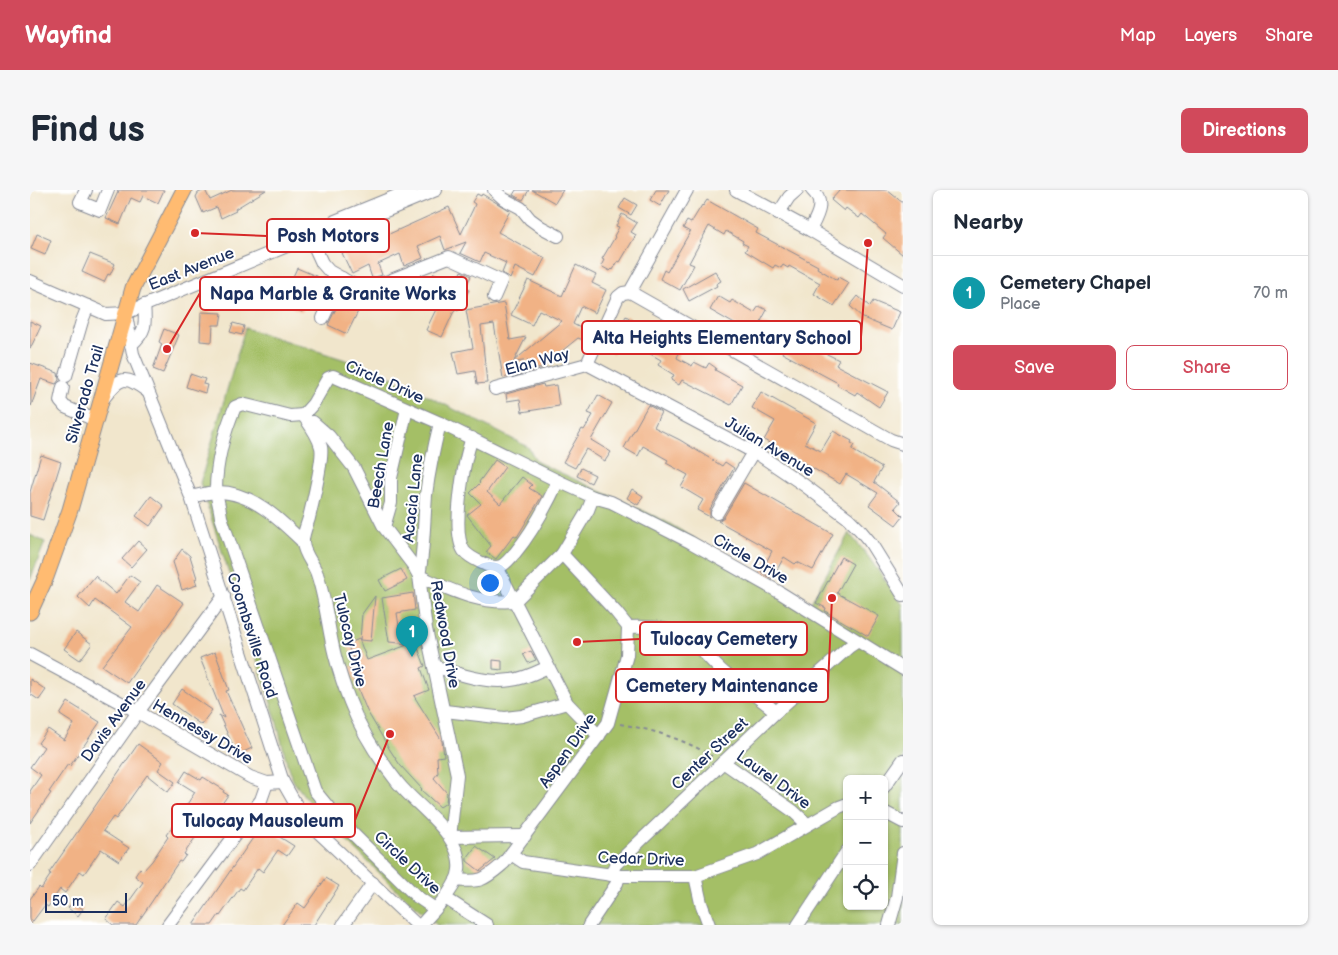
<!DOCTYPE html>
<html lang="en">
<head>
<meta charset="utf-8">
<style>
  :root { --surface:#fff; --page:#f6f6f7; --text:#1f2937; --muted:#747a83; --line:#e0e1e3; --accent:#d1495b }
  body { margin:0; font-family:"Balsamiq Sans",sans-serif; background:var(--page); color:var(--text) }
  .controls { position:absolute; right:15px; bottom:15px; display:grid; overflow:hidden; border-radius:8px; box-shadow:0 1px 4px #0004 }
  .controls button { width:45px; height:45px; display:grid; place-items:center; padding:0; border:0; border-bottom:1px solid var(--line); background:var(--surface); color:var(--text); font:25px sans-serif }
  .scale { position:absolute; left:15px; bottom:12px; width:82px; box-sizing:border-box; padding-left:5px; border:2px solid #1b2f5e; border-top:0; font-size:14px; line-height:18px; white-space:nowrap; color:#1b2f5e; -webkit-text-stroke:4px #fff; paint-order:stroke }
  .you { position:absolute; left:459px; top:392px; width:18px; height:18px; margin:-12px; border:4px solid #fff; border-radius:50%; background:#1a73e8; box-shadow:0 0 0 8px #1a73e833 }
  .badge { display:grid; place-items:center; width:32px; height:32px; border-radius:50%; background:var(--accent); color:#fff; font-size:16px; font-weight:700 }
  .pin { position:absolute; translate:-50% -41px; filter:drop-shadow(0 1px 2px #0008) }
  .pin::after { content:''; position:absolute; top:26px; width:18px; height:15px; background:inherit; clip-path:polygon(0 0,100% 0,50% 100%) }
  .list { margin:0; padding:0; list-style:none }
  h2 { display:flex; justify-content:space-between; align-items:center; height:65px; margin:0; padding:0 20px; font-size:21px }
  h2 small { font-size:16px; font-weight:400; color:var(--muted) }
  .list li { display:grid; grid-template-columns:32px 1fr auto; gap:15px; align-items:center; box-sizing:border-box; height:75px; padding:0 20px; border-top:1px solid var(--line) }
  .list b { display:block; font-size:19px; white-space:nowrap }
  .list p { margin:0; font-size:16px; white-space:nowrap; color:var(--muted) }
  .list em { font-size:16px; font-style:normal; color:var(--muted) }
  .actions { display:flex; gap:10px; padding:15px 20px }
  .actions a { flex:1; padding:11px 0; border:1px solid var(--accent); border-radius:8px; text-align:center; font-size:18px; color:var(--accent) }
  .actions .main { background:var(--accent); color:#fff }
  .icon { flex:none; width:28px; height:28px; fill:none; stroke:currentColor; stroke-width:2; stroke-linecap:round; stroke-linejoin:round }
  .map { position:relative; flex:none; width:873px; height:735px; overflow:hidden; border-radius:8px }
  header { display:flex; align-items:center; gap:30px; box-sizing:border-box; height:70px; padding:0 25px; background:var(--accent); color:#fff }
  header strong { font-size:24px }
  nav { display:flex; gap:28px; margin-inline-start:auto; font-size:18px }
  .intro { display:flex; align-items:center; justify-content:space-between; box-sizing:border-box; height:120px; padding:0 30px }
  h1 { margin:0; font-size:35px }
  .button { padding:12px 22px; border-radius:8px; background:var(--accent); color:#fff; font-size:18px; font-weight:700 }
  main { display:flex; gap:30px; padding:0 30px }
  aside { flex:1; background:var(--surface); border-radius:8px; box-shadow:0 1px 4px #0004 }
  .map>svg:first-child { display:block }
  .green { fill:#a4bf66; stroke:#607762; fill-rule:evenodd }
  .building { fill:#f1b285 }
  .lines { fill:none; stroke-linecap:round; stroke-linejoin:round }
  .minor-casing { stroke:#868a95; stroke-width:14 }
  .major-casing { stroke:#868a95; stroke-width:17 }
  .path { stroke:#868a95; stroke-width:2; stroke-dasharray:4 4; stroke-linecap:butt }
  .minor { stroke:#fff; stroke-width:12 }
  .major { stroke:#ffbb71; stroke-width:15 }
  .labels { text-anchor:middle; stroke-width:4; stroke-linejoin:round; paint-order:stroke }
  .street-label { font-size:16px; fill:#1b2f5e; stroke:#fff }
  .leader { fill:none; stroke:#d62828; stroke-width:2 }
  .callout-dot { fill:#d62828; stroke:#fff; stroke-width:2 }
  .callout { fill:#fff; stroke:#d62828; stroke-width:2 }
  .callout-label { font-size:18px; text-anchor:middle; font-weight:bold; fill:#1b2f5e }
</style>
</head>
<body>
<header>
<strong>Wayfind</strong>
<nav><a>Map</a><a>Layers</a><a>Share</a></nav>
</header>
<div class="intro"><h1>Find us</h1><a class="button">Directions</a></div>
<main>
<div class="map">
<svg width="873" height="735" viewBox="0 0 873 735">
  <rect width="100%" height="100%" fill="#fff"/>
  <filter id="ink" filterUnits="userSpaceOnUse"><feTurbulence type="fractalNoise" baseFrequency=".02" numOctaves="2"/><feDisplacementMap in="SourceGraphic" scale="10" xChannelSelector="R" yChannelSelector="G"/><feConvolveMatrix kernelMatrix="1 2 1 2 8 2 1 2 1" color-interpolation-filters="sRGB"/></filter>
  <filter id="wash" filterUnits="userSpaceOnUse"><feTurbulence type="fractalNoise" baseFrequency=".0096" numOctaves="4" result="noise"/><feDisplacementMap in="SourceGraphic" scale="20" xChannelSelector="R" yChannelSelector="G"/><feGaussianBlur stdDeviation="1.12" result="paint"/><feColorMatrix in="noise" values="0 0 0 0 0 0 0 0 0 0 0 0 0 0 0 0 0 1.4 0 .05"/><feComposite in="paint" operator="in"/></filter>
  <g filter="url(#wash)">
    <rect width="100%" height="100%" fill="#f1e6cc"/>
    <!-- green -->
    <g class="green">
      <path d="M215,138L347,180L498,257L507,272L633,330L779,416L819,343L837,365L873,415V735H407L367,700L284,619L264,592L259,581L246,529L170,293ZM817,589H854V716H817Z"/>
      <path d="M0,345L15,352L0,390Z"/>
    </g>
    <g id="blocks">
      <!-- building -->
      <g class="building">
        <path d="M86,0H134L128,13L113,6L110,12L101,8L90,34L76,28L88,2H89Z"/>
        <path d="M175,0L180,10L202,0H236L205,19L206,21L191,28L187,17L173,23L166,7L168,3Z"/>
        <path d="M486,0H499L493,10L483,5Z"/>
        <path d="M502,0H533L525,13Z"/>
        <path d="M626,0H639L630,16L620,10Z"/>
        <path d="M810,0H857L873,13V65L853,48L856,44L832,24L829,28L816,18L814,21L801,10Z"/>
        <path d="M447,4L451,6L452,4L480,21L468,42L515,68L505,87L485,77L480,89L479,88L472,83L476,73L454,63L450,72L430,63L436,52L415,60L410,46L388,56L393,68L374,76L370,64L348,74L352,85L342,88L338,76L322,84L312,63L347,47L348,49L419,17L431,44L443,19L445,14L442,12Z"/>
        <path d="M595,8L607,15L601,25L589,18Z"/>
        <path d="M677,10L728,39L726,43L788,76L787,78L807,90L808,87L819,93L804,116L784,104L790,93L759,76L758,78L753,75L751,78L745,75L743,78L715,61L718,56L712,53L713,51L696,41L694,45L679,36L659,73L664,75L650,100L630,89L634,80L637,82L660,42L653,38L657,31L661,33L672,15L673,16Z"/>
        <path d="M592,24L607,33L601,42L606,45L590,72L588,71L583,80L582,79L580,81L571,76L574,70L572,69L585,47L584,46L589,37L586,36Z"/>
        <path d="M7,44L21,50L15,65L1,59Z"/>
        <path d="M60,64L85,74L80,85L78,84L74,92L52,82Z"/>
        <path d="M546,75L566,85L562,93L576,100L565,123L551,116L543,134L558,142L553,150L548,148L511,178L500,181L498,170L482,173L484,185L473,188L464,134L451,136L457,193L447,194L445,181L428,184L423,162L443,158L436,120L474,113L480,150L496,147L484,171L532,131L509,120L502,135L481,125L498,90L532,106Z"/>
        <path d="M267,78L288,87L284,95L297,101L292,111L279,105L272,122L251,112Z"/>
        <path d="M431,81L441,86L435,98L439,100L428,121L425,119L412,147L396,140L410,111L394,103L404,83L426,94Z"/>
        <path d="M685,81L691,91L686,94L687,96L659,111L653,99Z"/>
        <path d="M315,100L334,109L317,144L298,135Z"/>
        <path d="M688,106L700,113L702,110L724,123L729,116L737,120L731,131L747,140L749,137L763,144L764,143L785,155L783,157L809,170L806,175L858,202L849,217L827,202L825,205L807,195L808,193L752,163L753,161L737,152L736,155L728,150L729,148L680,120Z"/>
        <path d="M828,106L840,117L843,111L870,122L862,140L833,128L820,116Z"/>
        <path d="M171,122L192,123L190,135H183L182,152L170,151Z"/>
        <path d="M596,126L616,138L614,141L650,160L647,168L662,176L664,172L676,178L679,173L686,178L685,180L712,195L701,215L652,190L649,195L641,190L644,185L628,175L631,170L596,150L590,159L587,157L583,164L574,159L579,149L582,151Z"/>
        <path d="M0,131L11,136L0,159Z"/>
        <path d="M203,133L214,136L212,145L200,142Z"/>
        <path d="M134,139L149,145L133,183L123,179L132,154L129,152Z"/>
        <path d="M0,173L28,183L29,190L26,194L11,189L1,216Z"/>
        <path d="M160,184L175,189L173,194L177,195L175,203L156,197Z"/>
        <path d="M513,194L514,197L526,195L529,216L492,222L490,209L477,211L476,204Z"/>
        <path d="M731,202L786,233L775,253L791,261L803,241L822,251L821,253L825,255L822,260L852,278L844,292L870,312L865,318L873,326L866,335L839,315L848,303L816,284L810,294L734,250L745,231L722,218Z"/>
        <path d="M568,205L582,213L561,250L581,262L575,271L556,259L545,278L533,272L552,239L554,240L563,225L558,223Z"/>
        <path d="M618,215L631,222L624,237L650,250L692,276L695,272L704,278L680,319V327L667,320L673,310L651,297L658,285L636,273L638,270L613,256L608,266L594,258Z"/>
        <path d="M11,265L31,272L13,330L0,326V302Z"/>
        <path d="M465,270L475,277L457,302L470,314L492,287L502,295L499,298L512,306L487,347L484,345L466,369L456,362L461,356L437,325L451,314L440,303L450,293L449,292Z"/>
        <path d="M551,278L565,285L561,293L547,286Z"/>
        <path d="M714,293L803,344L783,380L767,372L765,374L754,367L742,389L731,382L742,361L688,331L694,327Z"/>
        <path d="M602,299L613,306L608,315L597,308Z"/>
        <path d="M121,306L134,316L120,336L106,326Z"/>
        <path d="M108,351L117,359L101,377L92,369Z"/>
        <path d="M152,359L160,366L167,388L165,389L167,395L152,400L143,372Z"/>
        <path d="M811,367L823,374L807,403L849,426L838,446L795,421L796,418L786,413Z"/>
        <path d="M371,379L377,390L355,401L349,390Z"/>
        <path d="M100,385L110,392L95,412L109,422L127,395L154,413L97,493L72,476L102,437L65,410L60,418L48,407L65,386L86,404Z"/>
        <path d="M383,403L385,420L367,423L370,443L388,440L391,452L386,453L395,476L391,478L399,500L384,506L412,551L414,566L407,567L408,583L404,588L417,603L416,613L410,617L391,600L392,599L370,575L360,560L337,521L319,477L326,475L317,454L329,449L337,470L380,454L359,452L352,408Z"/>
        <path d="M345,406L341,451L330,450L332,424Z"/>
        <path d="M46,442L62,454L50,470L34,459Z"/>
        <path d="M501,461L506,470L498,473L493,464Z"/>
        <path d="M185,462L199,500L196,501L222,558L207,565L189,525L194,528L170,468Z"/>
        <path d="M463,470L472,471V480L463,479Z"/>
        <path d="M0,489L16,500L9,510L0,504Z"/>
        <path d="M152,499L182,520L171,535L142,514Z"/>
        <path d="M38,512L70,532L40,576L38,574L19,602L21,603L0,633V601L11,585L0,577L14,557L8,553L18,539L34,550L44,534L30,525Z"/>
        <path d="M108,554L133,572L128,580L145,592L138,602L117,585L86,629L83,627L73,641L99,658L89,671L71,659L54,684L50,681L35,703L30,699L18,717L15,715L0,735V709L9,697L11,699L21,684L19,683Z"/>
        <path d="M156,581L171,590L173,587L194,600L193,602L198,605L189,618H188L173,640L171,639L154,664L156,665L151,672L149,671L106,735H83L76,729L88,712L95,717L113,692L105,686L110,678L113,681L122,671L138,647L136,645L144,634L150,638L162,620L156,616L165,602L149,592Z"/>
        <path d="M238,626L251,635L245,644L264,656L257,666L248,660L233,682L228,678L213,700L210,698L190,726L189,725L182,735H163Z"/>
        <path d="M446,656L465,669L450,681L437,671V668Z"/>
        <path d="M296,688L309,696L284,735H252L268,713L275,718Z"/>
        <path d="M43,712L53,719L48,726L38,718Z"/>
      </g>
    </g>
  </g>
  <g filter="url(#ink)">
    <use href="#blocks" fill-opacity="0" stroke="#868a95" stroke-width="1"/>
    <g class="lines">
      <!-- minor casing -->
      <g class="minor-casing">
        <g id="minor">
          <path d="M56,0L50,12L70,20L78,0"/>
          <path d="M464,0L474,9L491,18L500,29L511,37L528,46"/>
          <path d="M706,0L780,40L873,95"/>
          <path d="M748,24L759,7L767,0"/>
          <path d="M780,40C787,26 796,13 782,0"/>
          <path d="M293,41L305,42L406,0"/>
          <path d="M280,47L292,73L299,81L326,96L339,97L351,94L419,67L471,91L464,107"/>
          <path d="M0,91L76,124L96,123L293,41L305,31L381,0"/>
          <path d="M600,102L861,250L873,254"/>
          <path d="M96,125L103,164L161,307L253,592L269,620L288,642L387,735"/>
          <path d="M293,128L312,88"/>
          <path d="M101,155C116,142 116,134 114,115"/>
          <path d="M557,174L731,266L774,295L818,328L830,340L840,352L873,405"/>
          <path d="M557,174L588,107L593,103L600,102L657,0"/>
          <path d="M36,186L52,131L58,116"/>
          <path d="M33,197L30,211L35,217L65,230"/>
          <path d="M465,199L557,174"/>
          <path d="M74,208C90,186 95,185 117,201"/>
          <path d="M273,225C280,235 288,245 291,257C294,268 282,315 279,328C277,335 272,346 273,353C274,365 284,374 287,384C296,410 298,439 305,466C309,481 314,497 320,512C331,541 349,569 368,593C388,618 433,645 429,680C427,699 403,721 391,735"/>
          <path d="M283,232L299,246L324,278L354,337L383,375L389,386L396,439L427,585L420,647L495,646"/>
          <path d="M442,248C434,270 421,342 434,361C438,366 444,369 450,372C456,375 464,379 471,376C476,374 481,367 485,363C503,341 516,317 528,291"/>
          <path d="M161,307C169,305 179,302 188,302C222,302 250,330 273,352"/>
          <path d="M687,323L723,262"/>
          <path d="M354,337L361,313V288L377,219"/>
          <path d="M467,377L537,513L569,546"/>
          <path d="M389,386C394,359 394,332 396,305C399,281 404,257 410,233"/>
          <path d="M389,386C423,401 448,414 485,411"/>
          <path d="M485,411L532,364L558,320L563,307"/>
          <path d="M598,437C631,436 646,438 672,461C681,469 687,478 697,485C713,498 731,508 746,522"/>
          <path d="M0,464L108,522L220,587L237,593L253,592"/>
          <path d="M404,476C428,484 456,494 481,490C494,489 507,482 518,477"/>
          <path d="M415,521L475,528L492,526L537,513"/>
          <path d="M693,572L763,621L777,634"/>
          <path d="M854,597L873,570"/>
          <path d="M854,622L873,632"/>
          <path d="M481,664L493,672L589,686H665L727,664L809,617L817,614"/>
          <path d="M0,675L108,522L194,406"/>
          <path d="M581,685L585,675L746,522L819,457L828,451"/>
          <path d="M665,686L671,713L679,735"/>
          <path d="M426,690C452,693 455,689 474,673L578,533L597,465L598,437L586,422L532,364"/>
          <path d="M415,708L457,735"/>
          <path d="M405,719L386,706L308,629L285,601L191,327C190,318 187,309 186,300C186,273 194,242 205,217L212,214L260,226L273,225L283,214L298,188L303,186L410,233L528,291L563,307L581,312L660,352L749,402L873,479"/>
          <path d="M138,735L231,610L237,593"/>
          <path d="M313,735L343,693"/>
          <path d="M559,735L587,693L589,686"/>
          <path d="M768,735L817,661"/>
          <path d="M859,735L867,707L873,663"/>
        </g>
      </g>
      <!-- major casing -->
      <g class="major-casing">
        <path id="major" d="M0,422L16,387L40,320L103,98L154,0"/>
      </g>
      <!-- path -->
      <path class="path" d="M590,534C624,540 653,549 682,566"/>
      <!-- minor -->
      <use href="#minor" class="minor"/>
      <!-- major -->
      <use href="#major" class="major"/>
    </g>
  </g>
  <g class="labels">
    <!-- street labels -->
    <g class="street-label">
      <text transform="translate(161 78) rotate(-22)" y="6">East Avenue</text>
      <text transform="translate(507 171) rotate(-15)" y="6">Elan Way</text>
      <text transform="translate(355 191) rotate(24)" y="6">Circle Drive</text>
      <text transform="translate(54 204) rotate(-74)" y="6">Silverado Trail</text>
      <text transform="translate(740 256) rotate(31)" y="6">Julian Avenue</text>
      <text transform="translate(350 275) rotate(-80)" y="6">Beech Lane</text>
      <text transform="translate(382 308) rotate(-84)" y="6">Acacia Lane</text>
      <text transform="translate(721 368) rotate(30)" y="6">Circle Drive</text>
      <text transform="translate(416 444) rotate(80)" y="6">Redwood Drive</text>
      <text transform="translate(223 445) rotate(72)" y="6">Coombsville Road</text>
      <text transform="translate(321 450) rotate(76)" y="6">Tulocay Drive</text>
      <text transform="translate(83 530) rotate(-54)" y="6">Davis Avenue</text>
      <text transform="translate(173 541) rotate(30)" y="6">Hennessy Drive</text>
      <text transform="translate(537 560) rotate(-55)" y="6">Aspen Drive</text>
      <text transform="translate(679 563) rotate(-43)" y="6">Center Street</text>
      <text transform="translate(744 589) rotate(36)" y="6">Laurel Drive</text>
      <text transform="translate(611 668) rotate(2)" y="6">Cedar Drive</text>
      <text transform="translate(378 672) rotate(43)" y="6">Circle Drive</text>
    </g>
  </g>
  <!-- callouts -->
  <path class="leader" d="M165 43L237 46M137 159L170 103M838 53L831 147M547 452L610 449M802 408L798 495M360 544L325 630"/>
  <g class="callout-dot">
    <circle cx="165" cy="43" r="5"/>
    <circle cx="137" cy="159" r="5"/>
    <circle cx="838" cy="53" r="5"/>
    <circle cx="547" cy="452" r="5"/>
    <circle cx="802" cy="408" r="5"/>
    <circle cx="360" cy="544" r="5"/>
  </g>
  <g class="callout">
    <rect x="237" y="29" width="122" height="33" rx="5"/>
    <rect x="170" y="87" width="267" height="33" rx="5"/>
    <rect x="552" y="131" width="279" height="33" rx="5"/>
    <rect x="610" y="432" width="167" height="33" rx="5"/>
    <rect x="586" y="479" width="212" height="33" rx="5"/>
    <rect x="142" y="614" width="183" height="33" rx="5"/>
  </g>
  <g class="callout-label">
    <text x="298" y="52">Posh Motors</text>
    <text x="303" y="110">Napa Marble &amp; Granite Works</text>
    <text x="692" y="154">Alta Heights Elementary School</text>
    <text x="694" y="455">Tulocay Cemetery</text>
    <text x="692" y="502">Cemetery Maintenance</text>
    <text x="233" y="637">Tulocay Mausoleum</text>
  </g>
</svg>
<div class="controls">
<button>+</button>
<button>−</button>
<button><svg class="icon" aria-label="locate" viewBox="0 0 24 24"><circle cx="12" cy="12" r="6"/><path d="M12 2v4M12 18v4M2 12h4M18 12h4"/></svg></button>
</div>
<div class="scale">50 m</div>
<div class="you"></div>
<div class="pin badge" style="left:382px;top:467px;background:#0f9aa8">1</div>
</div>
<aside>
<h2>Nearby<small></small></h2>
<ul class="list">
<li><span class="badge" style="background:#0f9aa8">1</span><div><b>Cemetery Chapel</b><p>Place</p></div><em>70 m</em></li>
</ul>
<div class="actions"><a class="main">Save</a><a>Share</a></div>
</aside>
</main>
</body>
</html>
